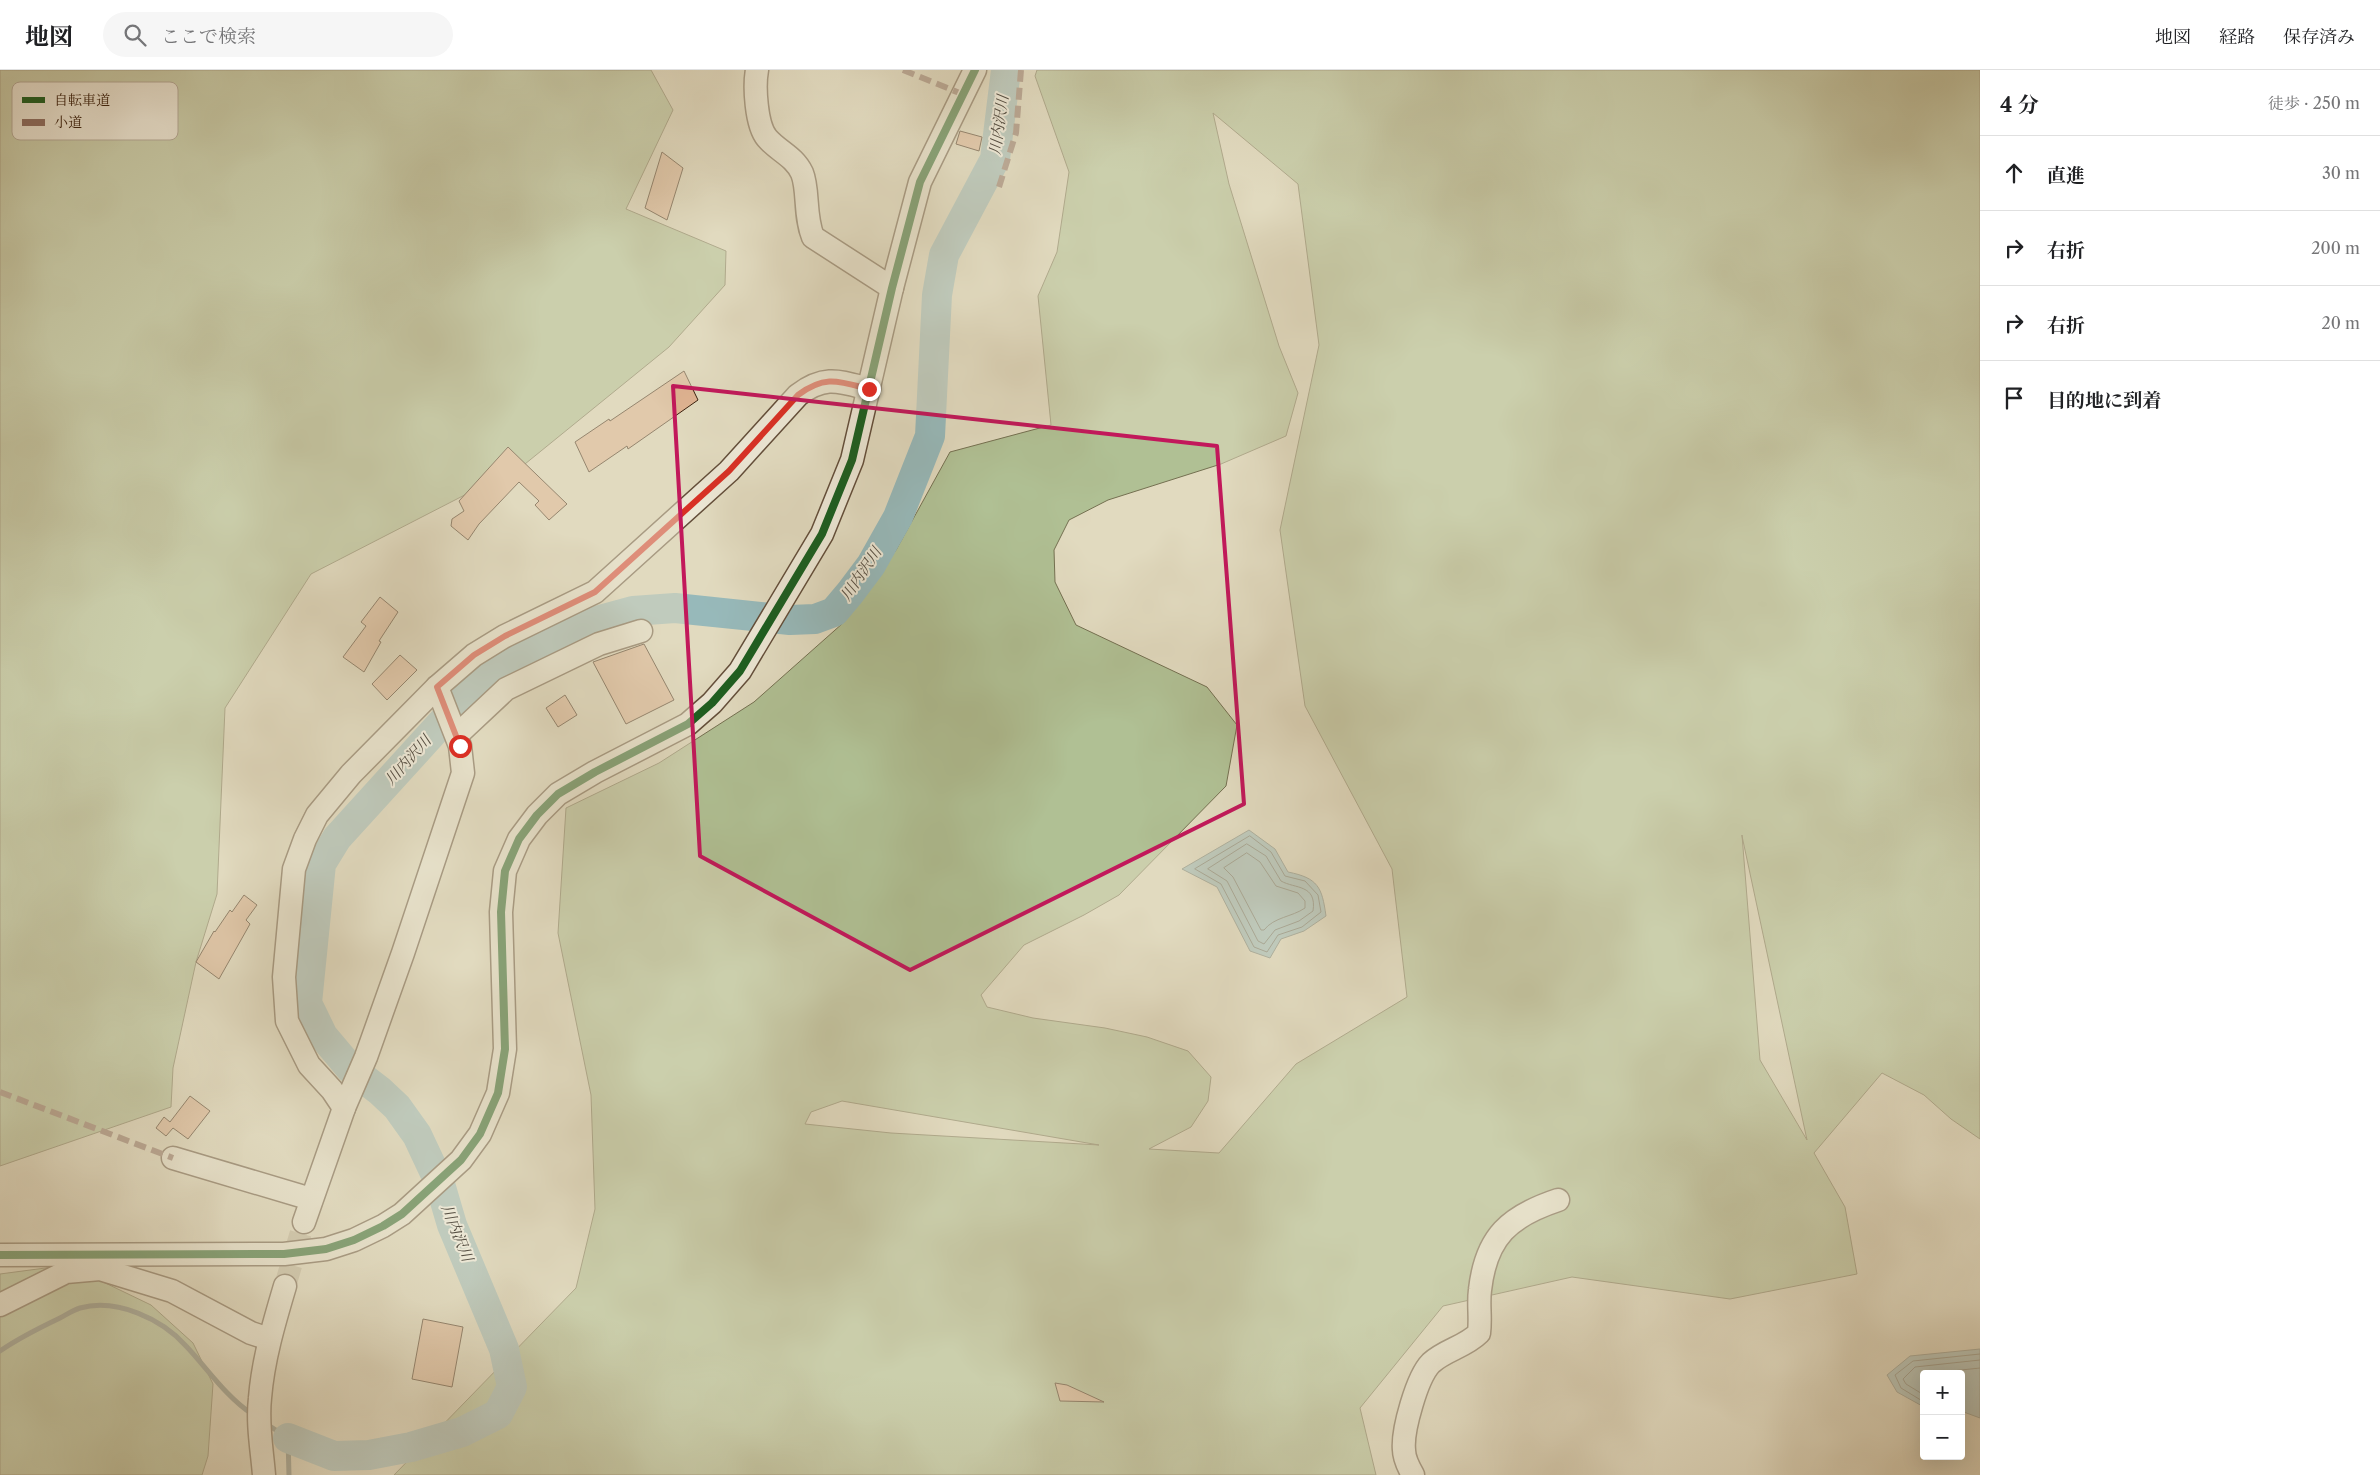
<!DOCTYPE html>
<html lang="ja">
<head>
<meta charset="utf-8">
<style>
  :root { --surface:#fff; --page:#f6f6f6; --text:#202124; --muted:#757577; --line:#e0e0e0 }
  body { margin:0; font-family:"Libre Caslon Text","Noto Serif JP",serif; background:var(--page); color:var(--text) }
  .controls { position:absolute; right:15px; bottom:15px; display:grid; overflow:hidden; border-radius:5px; box-shadow:0 5px 20px #0002 }
  .controls button { width:45px; height:45px; display:grid; place-items:center; padding:0; border:0; border-bottom:1px solid var(--line); background:var(--surface); color:var(--text); font:25px sans-serif }
  .stop { position:absolute; width:15px; height:15px; margin:-11px; border:4px solid #d93025; border-radius:50%; background:#fff }
  .stop.end { background:#d93025; border-color:#fff; box-shadow:0 1px 5px #0008 }
  .list { margin:0; padding:0; list-style:none }
  h2 { display:flex; justify-content:space-between; align-items:center; height:65px; margin:0; padding:0 20px; font-size:21px }
  h2 small { font-size:16px; font-weight:400; color:var(--muted) }
  .list li { display:grid; grid-template-columns:32px 1fr auto; gap:15px; align-items:center; box-sizing:border-box; height:75px; padding:0 20px; border-top:1px solid var(--line) }
  .list b { display:block; font-size:19px; white-space:nowrap }
  .list em { font-size:16px; font-style:normal; color:var(--muted) }
  .icon { flex:none; width:28px; height:28px; fill:none; stroke:currentColor; stroke-width:2; stroke-linecap:round; stroke-linejoin:round }
  .map { position:relative; flex:none; width:1980px; height:1405px; overflow:hidden }
  header { display:flex; align-items:center; gap:30px; box-sizing:border-box; height:70px; padding:0 25px; background:var(--surface); border-bottom:1px solid var(--line) }
  header strong { font-size:24px }
  nav { display:flex; gap:28px; margin-inline-start:auto; font-size:18px }
  .search { width:350px; height:45px; background:var(--page); display:flex; align-items:center; gap:12px; box-sizing:border-box; padding:0 18px; border-radius:28px; color:var(--muted); font-size:19px }
  main { display:flex }
  aside { flex:1; background:var(--surface) }
  .map>svg:first-child { display:block }
  .green { fill:#b0c094; stroke:#747051; fill-rule:evenodd }
  .water { fill:#97b9ba; stroke:#717c75 }
  .lines { fill:none; stroke-linecap:round; stroke-linejoin:round }
  .shore { stroke:#686c64; stroke-width:1 }
  .stream { stroke:#717c75; stroke-width:5 }
  .river { stroke:#97b9ba; stroke-width:30 }
  .building { fill:#dfb392; stroke:#39200e }
  .minor-tunnel { stroke:#bfb59c; stroke-width:22; stroke-dasharray:22 11; stroke-linecap:butt }
  .minor-casing { stroke:#634e3a; stroke-width:25 }
  .minor { stroke:#ece7d5; stroke-width:22 }
  .quiet { stroke:#8d6e63; stroke-width:6; stroke-dasharray:12 6; stroke-linecap:butt }
  .cycleway-casing { stroke:#ece7d5; stroke-width:11 }
  .cycleway { stroke:#1b5e20; stroke-width:8 }
  .route { stroke:#d93025; stroke-width:6 }
  .marked { fill:none; stroke:#c2185b; stroke-width:4; stroke-linejoin:round }
  .labels { text-anchor:middle; stroke-width:4; stroke-linejoin:round; paint-order:stroke }
  .water-label { font-size:15px; font-style:italic; fill:#554e42; stroke:#ece7d5 }
  .key { fill:#ece7d5; stroke:#b6ab99; stroke-width:1 }
  .key-label { font-size:14px; fill:#39200e }
</style>
</head>
<body>
<header>
<strong>地図</strong>
<div class="search"><svg class="icon" aria-label="search" viewBox="0 0 24 24"><circle cx="10" cy="10" r="6"/><path d="M15 15l6 6"/></svg>ここで検索</div>
<nav><a>地図</a><a>経路</a><a>保存済み</a></nav>
</header>
<main>
<div class="map">
<svg width="1980" height="1405" viewBox="0 0 1980 1405">
  <rect width="100%" height="100%" fill="#e1dabf"/>
  <filter id="stains"><feTurbulence type="fractalNoise" baseFrequency=".004" numOctaves="4"/><feColorMatrix values="0 0 0 0 .2 0 0 0 0 .09 0 0 0 0 .02 0 0 0 .5 -.17"/></filter>
  <radialGradient id="worn" r=".72"><stop offset=".6" stop-color="#630" stop-opacity="0"/><stop offset="1" stop-color="#630" stop-opacity=".3"/></radialGradient>
  <!-- green -->
  <g class="green">
    <path d="M0,0H651L673,40L626,139L726,181L725,215L669,277L525,394L311,504L225,638L217,824L196,892L173,998L171,1037L0,1096Z"/>
    <path d="M1037,0H1980V1069L1951,1049L1924,1025L1882,1003L1814,1083L1845,1137L1857,1204L1730,1229L1572,1207L1443,1236L1360,1338L1376,1405H394L576,1218L595,1139L591,1025L558,863L566,738L659,693L754,632L843,553L896,480L950,382L1051,355L1038,226L1057,182L1069,102L1035,6ZM1213,43L1298,114L1319,275L1280,460L1305,636L1392,799L1407,927L1296,994L1219,1083L1149,1079L1191,1057L1208,1031L1211,1007L1188,981L1147,967L1105,958L1033,948L987,937L981,925L1024,875L1084,845L1119,825L1226,716L1237,655L1207,617L1076,555L1055,512L1054,480L1069,450L1108,430L1221,394L1286,366L1298,323L1279,276L1229,114ZM1742,765V766L1807,1070L1760,990ZM842,1031L1099,1075L891,1063L805,1054L811,1042Z"/>
    <path d="M68,1195L151,1235L193,1273L213,1314L208,1386L202,1405H0V1204Z"/>
  </g>
  <!-- water -->
  <g class="water">
    <path d="M1249,760L1275,779L1288,802C1318,808 1322,817 1326,846L1304,861L1281,869L1270,888L1250,881L1217,817L1182,799Z"/>
    <path d="M1980,1279V1348L1961,1341V1304H1924V1337L1897,1322L1887,1305L1910,1286Z"/>
  </g>
  <g class="lines">
    <!-- shore -->
    <g class="shore">
      <path d="M1250,766L1271,782L1285,806L1305,811L1318,825L1321,842L1302,857L1278,865L1267,882L1254,877L1221,814L1195,799Z"/>
      <path d="M1247,774L1266,786L1281,811C1295,819 1317,814 1313,841L1299,851L1275,860L1264,874L1258,871L1227,811L1208,799Z"/>
      <path d="M1247,783L1260,792L1276,816L1298,823L1305,831V838C1292,847 1274,847 1264,860H1261L1233,807L1224,798Z"/>
      <path d="M1924,1304L1980,1298"/>
      <path d="M1924,1325L1906,1314L1903,1309L1915,1297L1980,1290"/>
      <path d="M1924,1332L1901,1318L1895,1305L1913,1291L1980,1284"/>
    </g>
    <!-- stream -->
    <g class="stream">
      <path d="M0,1281C19,1268 39,1258 60,1248C66,1245 73,1240 80,1238C117,1228 162,1249 186,1276C207,1298 226,1327 252,1344"/>
      <path d="M265,1353L288,1368L289,1405"/>
    </g>
    <!-- river -->
    <path class="river" d="M288,1368L334,1386L369,1385L411,1377L462,1362L498,1344L512,1317L504,1279L452,1155L440,1114L417,1065L397,1037L380,1021L350,998L323,966L307,933L321,794L337,768L467,625L510,591L589,553L633,541L675,538L790,550L815,549L834,542L850,523L871,495L898,447L930,366L937,225L944,185L995,89L1006,0"/>
  </g>
  <!-- building -->
  <g class="building">
    <path d="M960,61L982,67L979,81L956,74Z"/>
    <path d="M662,82L683,98L667,150L645,138Z"/>
    <path d="M684,301L698,330L628,379L627,376L589,402L575,372L609,349L610,351Z"/>
    <path d="M508,377L567,434L549,450L535,435L539,431L519,412L479,454L468,470L451,456L452,449L464,441L459,431Z"/>
    <path d="M380,527L398,542L379,571L381,572L364,602L343,587L366,556L361,552Z"/>
    <path d="M644,574L674,630L626,654L593,592Z"/>
    <path d="M400,585L417,600L387,630L372,614Z"/>
    <path d="M565,625L577,645L558,657L546,638Z"/>
    <path d="M244,825L257,835L246,850L250,854L219,909L196,892L214,861L215,862L230,840L232,842Z"/>
    <path d="M190,1026L210,1041L188,1069L173,1058L166,1066L156,1058L164,1047L170,1052Z"/>
    <path d="M423,1249L463,1257L452,1317L412,1309Z"/>
    <path d="M1055,1313L1067,1315L1104,1332L1060,1331Z"/>
  </g>
  <g class="lines">
    <!-- minor-tunnel -->
    <path class="minor-tunnel" d="M285,1216L304,1152"/>
    <!-- minor casing -->
    <g class="minor-casing">
      <g id="minor">
        <path d="M757,0C754,16 756,55 767,68C778,81 794,86 802,103C809,120 804,145 813,167L892,218"/>
        <path d="M457,665L506,619L599,574L641,561"/>
        <path d="M344,1038L332,1020L309,995L287,951L284,907L294,799L305,769L317,745L351,704L437,617L474,585L505,566L595,522L729,401L798,325C825,305 838,311 869,319"/>
        <path d="M173,1088L311,1129"/>
        <path d="M304,1152L344,1038L366,987L403,883L463,703L460,676L437,617"/>
        <path d="M0,1185L284,1184L326,1179L354,1170L383,1156L402,1144L461,1090L480,1064L498,1023L505,979L501,842L505,801L519,769L537,745L558,724L595,702L688,654L712,633L740,601L822,464L852,390L892,218L920,112L975,0"/>
        <path d="M0,1235L66,1202L100,1199L172,1221L251,1263L269,1269"/>
        <path d="M264,1405C262,1380 257,1354 260,1328C263,1290 274,1253 285,1216"/>
        <path d="M1413,1405C1409,1398 1404,1388 1404,1380C1402,1361 1417,1307 1431,1293C1445,1280 1465,1277 1479,1263C1481,1248 1478,1234 1480,1220C1486,1166 1510,1146 1558,1130"/>
      </g>
    </g>
    <!-- minor -->
    <use href="#minor" class="minor"/>
    <!-- quiet -->
    <g class="quiet">
      <path d="M903,0L962,24"/>
      <path d="M999,117L1016,63L1021,0"/>
      <path d="M0,1022L173,1088"/>
    </g>
    <!-- cycleway casing -->
    <g class="cycleway-casing">
      <path id="cycleway" d="M0,1185L284,1184L326,1179L354,1170L383,1156L402,1144L461,1090L480,1064L498,1023L505,979L501,842L505,801L519,769L537,745L558,724L595,702L688,654L712,633L740,601L822,464L852,390L892,218L920,112L975,0"/>
    </g>
    <!-- cycleway -->
    <use href="#cycleway" class="cycleway"/>
  </g>
  <g class="lines">
    <!-- route -->
    <path class="route" d="M460,676L437,617L474,585L505,566L595,522L729,401L798,325C825,305 838,311 869,319"/>
  </g>
  <!-- marked area -->
  <path d="M0 0H1980V1405H0ZM673,316L1217,376L1244,734L910,900L700,786Z" fill="#e1dabf" fill-opacity=".55" fill-rule="evenodd"/>
  <path class="marked" d="M673,316L1217,376L1244,734L910,900L700,786Z"/>
  <g class="labels">
    <!-- water labels -->
    <g class="water-label">
      <text transform="translate(999 55) rotate(-82)" y="5">川内沢川</text>
      <text transform="translate(861 504) rotate(-56)" y="5">川内沢川</text>
      <text transform="translate(408 690) rotate(-48)" y="5">川内沢川</text>
      <text transform="translate(457 1163) rotate(68)" y="5">川内沢川</text>
    </g>
  </g>
  <!-- legend -->
  <rect x="12" y="12" width="166" height="58" rx="8" class="key"/>
  <rect x="22" y="27" width="23" height="6" fill="#1b5e20"/>
  <rect x="22" y="49" width="23" height="7" fill="#8d6e63"/>
  <g class="key-label">
    <text x="54" y="35">自転車道</text>
    <text x="54" y="57">小道</text>
  </g>
  <rect width="100%" height="100%" filter="url(#stains)"/>
  <rect width="100%" height="100%" fill="url(#worn)"/>
</svg>
<div class="controls">
<button>+</button>
<button>−</button>
</div>
<div class="stop" style="left:460px;top:676px"></div>
<div class="stop end" style="left:869px;top:319px"></div>
</div>
<aside>
<h2>4 分<small>徒歩 · 250 m</small></h2>
<ul class="list">
<li><svg class="icon" aria-label="ahead" viewBox="0 0 24 24"><path d="M12 20V5M6 11l6-6 6 6"/></svg><div><b>直進</b></div><em>30 m</em></li>
<li><svg class="icon" aria-label="right" viewBox="0 0 24 24"><path d="M7 20v-9h11M14 6l5 5-5 5"/></svg><div><b>右折</b></div><em>200 m</em></li>
<li><svg class="icon" aria-label="right" viewBox="0 0 24 24"><path d="M7 20v-9h11M14 6l5 5-5 5"/></svg><div><b>右折</b></div><em>20 m</em></li>
<li><svg class="icon" aria-label="arrive" viewBox="0 0 24 24"><path d="M6 21V4h12l-3 4 3 4H6"/></svg><div><b>目的地に到着</b></div></li>
</ul>
</aside>
</main>
</body>
</html>
